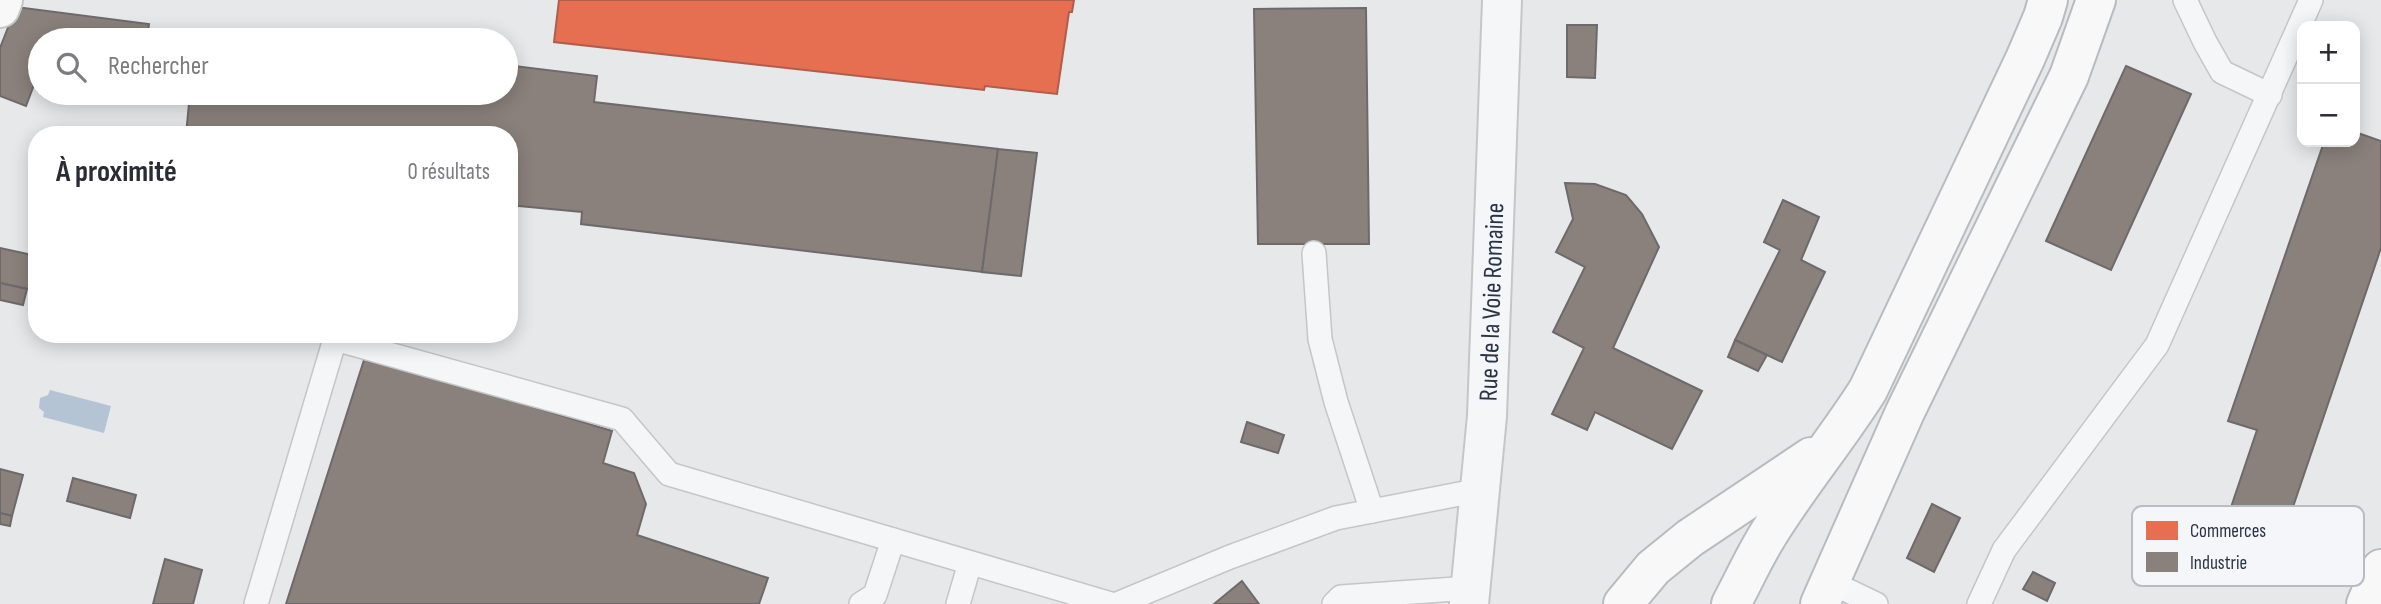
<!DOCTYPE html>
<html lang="fr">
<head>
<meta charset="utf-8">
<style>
  :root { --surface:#fff; --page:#f7f7f7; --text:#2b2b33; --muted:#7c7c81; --line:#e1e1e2 }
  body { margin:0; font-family:"Sofia Sans Condensed",sans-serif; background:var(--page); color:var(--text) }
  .controls { position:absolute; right:21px; top:21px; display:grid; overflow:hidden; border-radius:14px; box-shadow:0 4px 18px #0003 }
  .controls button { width:63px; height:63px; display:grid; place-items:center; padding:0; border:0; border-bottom:2px solid var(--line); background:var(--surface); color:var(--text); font:35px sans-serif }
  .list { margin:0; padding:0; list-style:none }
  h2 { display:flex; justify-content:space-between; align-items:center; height:91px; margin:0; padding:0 28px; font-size:30px }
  h2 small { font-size:23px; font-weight:400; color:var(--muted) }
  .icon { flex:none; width:38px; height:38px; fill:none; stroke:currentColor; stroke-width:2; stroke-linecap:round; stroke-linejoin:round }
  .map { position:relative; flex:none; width:2381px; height:604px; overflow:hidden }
  .search { position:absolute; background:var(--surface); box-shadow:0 4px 18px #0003; left:28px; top:28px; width:490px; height:77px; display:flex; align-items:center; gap:18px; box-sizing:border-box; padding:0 24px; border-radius:38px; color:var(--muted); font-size:26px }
  .panel { position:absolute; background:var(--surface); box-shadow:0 4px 18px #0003; left:28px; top:126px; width:490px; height:217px; border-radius:28px }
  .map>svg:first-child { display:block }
  .water { fill:#b4c4d5 }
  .shops { fill:#e76f51; stroke:#af5d4d; stroke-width:2 }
  .industry { fill:#8a817c; stroke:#6e6a6c; stroke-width:2 }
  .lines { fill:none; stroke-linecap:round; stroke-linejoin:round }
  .lane-casing { stroke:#c4c6c8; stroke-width:26 }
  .street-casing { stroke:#c4c6c8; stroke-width:42 }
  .secondary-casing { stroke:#c4c6c8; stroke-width:42 }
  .highway-casing { stroke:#b8bbbf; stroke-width:42 }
  .lane { stroke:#f5f6f7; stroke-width:23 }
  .street { stroke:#f5f6f7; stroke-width:38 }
  .secondary { stroke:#f8f8f8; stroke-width:38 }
  .highway { stroke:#f8f8f8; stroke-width:38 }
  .labels { text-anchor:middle; stroke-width:7; stroke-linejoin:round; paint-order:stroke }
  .street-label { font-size:26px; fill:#2b3445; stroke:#f4f6f9 }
  .key { fill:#f4f6f9; stroke:#b8bcc3; stroke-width:2 }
  .key-label { font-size:19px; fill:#2b3445 }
</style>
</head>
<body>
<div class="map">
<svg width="2381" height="604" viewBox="0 0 2381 604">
  <rect width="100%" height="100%" fill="#e6e8ea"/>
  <!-- water -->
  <path class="water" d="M50,390L111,406L104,433L43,417L44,412L39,408L40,398L48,395Z"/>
  <!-- shops -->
  <path class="shops" d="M559,0H1074L1072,12H1069L1057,94L985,86L984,90L554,42Z"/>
  <!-- industry -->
  <g class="industry">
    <path d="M16,7L149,24L147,40H40V69L26,106L0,96V48Z"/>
    <path d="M1366,8L1369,244H1258L1254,9Z"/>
    <path d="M1567,25H1597L1595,78L1567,77Z"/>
    <path d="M198,30L288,40H196Z"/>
    <path d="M506,65L597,76L594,102L998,149L982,272L581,224L582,212L509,205V135H186L190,93H506Z"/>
    <path d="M2126,66L2191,94L2111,270L2046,241Z"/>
    <path d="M2355,132L2381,141V248L2279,548L2224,528L2257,430L2228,421L2324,142H2355Z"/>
    <path d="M998,149L1037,153L1021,276L982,272Z"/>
    <path d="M1565,183L1595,184L1626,195L1642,214L1659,247L1613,348L1702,391L1672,449L1595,412L1587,430L1552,414L1584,348L1553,332L1585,267L1556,252L1573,219Z"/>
    <path d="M1783,200L1819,217L1801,260L1825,272L1782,362L1735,340L1780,250L1764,242Z"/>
    <path d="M0,248L37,256V291L0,283Z"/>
    <path d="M0,283L27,289L23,305L0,300Z"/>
    <path d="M1735,340L1767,355L1758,371L1728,357Z"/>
    <path d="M364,360L458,384L612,431L603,463L634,473L646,504L637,535L768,578L759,604H286Z"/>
    <path d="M1247,422L1284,435L1278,453L1241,442Z"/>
    <path d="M0,469L23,475L12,516L0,513Z"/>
    <path d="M73,478L136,495L130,518L67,501Z"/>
    <path d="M1932,504L1960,518L1934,572L1907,558Z"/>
    <path d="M0,513L12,516L10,526L0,524Z"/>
    <path d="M165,559L202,570L193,604H153Z"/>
    <path d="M2033,572L2055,583L2047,601L2023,589Z"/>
    <path d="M1242,581L1259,604H1214Z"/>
  </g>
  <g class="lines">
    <!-- lane casing -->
    <g class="lane-casing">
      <g id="lane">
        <path d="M2185,0L2205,42L2222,72L2270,95"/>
        <path d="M1314,253L1320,339L1336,402L1372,511"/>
        <path d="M1830,582L1876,604"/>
        <path d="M256,604L335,339L622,419L669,474L1111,604"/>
        <path d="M861,604L875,595L893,540"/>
        <path d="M958,604L970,563"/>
        <path d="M1117,604L1230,557L1336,518L1480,490"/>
        <path d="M1334,604L1341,597L1470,588"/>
        <path d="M1979,604L2004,550L2157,345L2311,0"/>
      </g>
    </g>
    <!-- street casing -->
    <g class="street-casing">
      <path id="street" d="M1469,604L1487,416L1502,0"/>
    </g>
    <!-- secondary casing -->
    <g class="secondary-casing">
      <path id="secondary" d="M0,8L3,0"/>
    </g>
    <!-- highway casing -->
    <g class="highway-casing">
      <g id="highway">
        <path d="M1623,604L1653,568L1690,538L1811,457"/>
        <path d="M1731,604C1744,580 1755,555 1769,533C1800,483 1837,439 1868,390L2025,59L2043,17L2048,0"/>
        <path d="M1820,604L1905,412L2069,76L2096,0"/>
        <path d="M2366,604L2381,569"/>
      </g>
    </g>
    <!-- lane -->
    <use href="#lane" class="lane"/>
    <!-- street -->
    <use href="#street" class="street"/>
    <!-- secondary -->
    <use href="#secondary" class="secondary"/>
    <!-- highway -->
    <use href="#highway" class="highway"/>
  </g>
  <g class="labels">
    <!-- street labels -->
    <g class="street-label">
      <text transform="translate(1491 302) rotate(-88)" y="9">Rue de la Voie Romaine</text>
    </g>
  </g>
  <!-- legend -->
  <rect x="2132" y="506" width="232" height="80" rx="10" class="key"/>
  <rect x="2146" y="521" width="32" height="19" fill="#e76f51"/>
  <rect x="2146" y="552" width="32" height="20" fill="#8a817c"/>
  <g class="key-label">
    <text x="2190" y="537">Commerces</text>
    <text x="2190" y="569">Industrie</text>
  </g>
</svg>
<div class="controls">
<button>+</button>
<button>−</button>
</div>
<div class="search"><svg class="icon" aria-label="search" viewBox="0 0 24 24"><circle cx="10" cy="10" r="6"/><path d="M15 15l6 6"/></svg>Rechercher</div>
<section class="panel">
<h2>À proximité<small>0 résultats</small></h2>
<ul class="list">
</ul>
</section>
</div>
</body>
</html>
